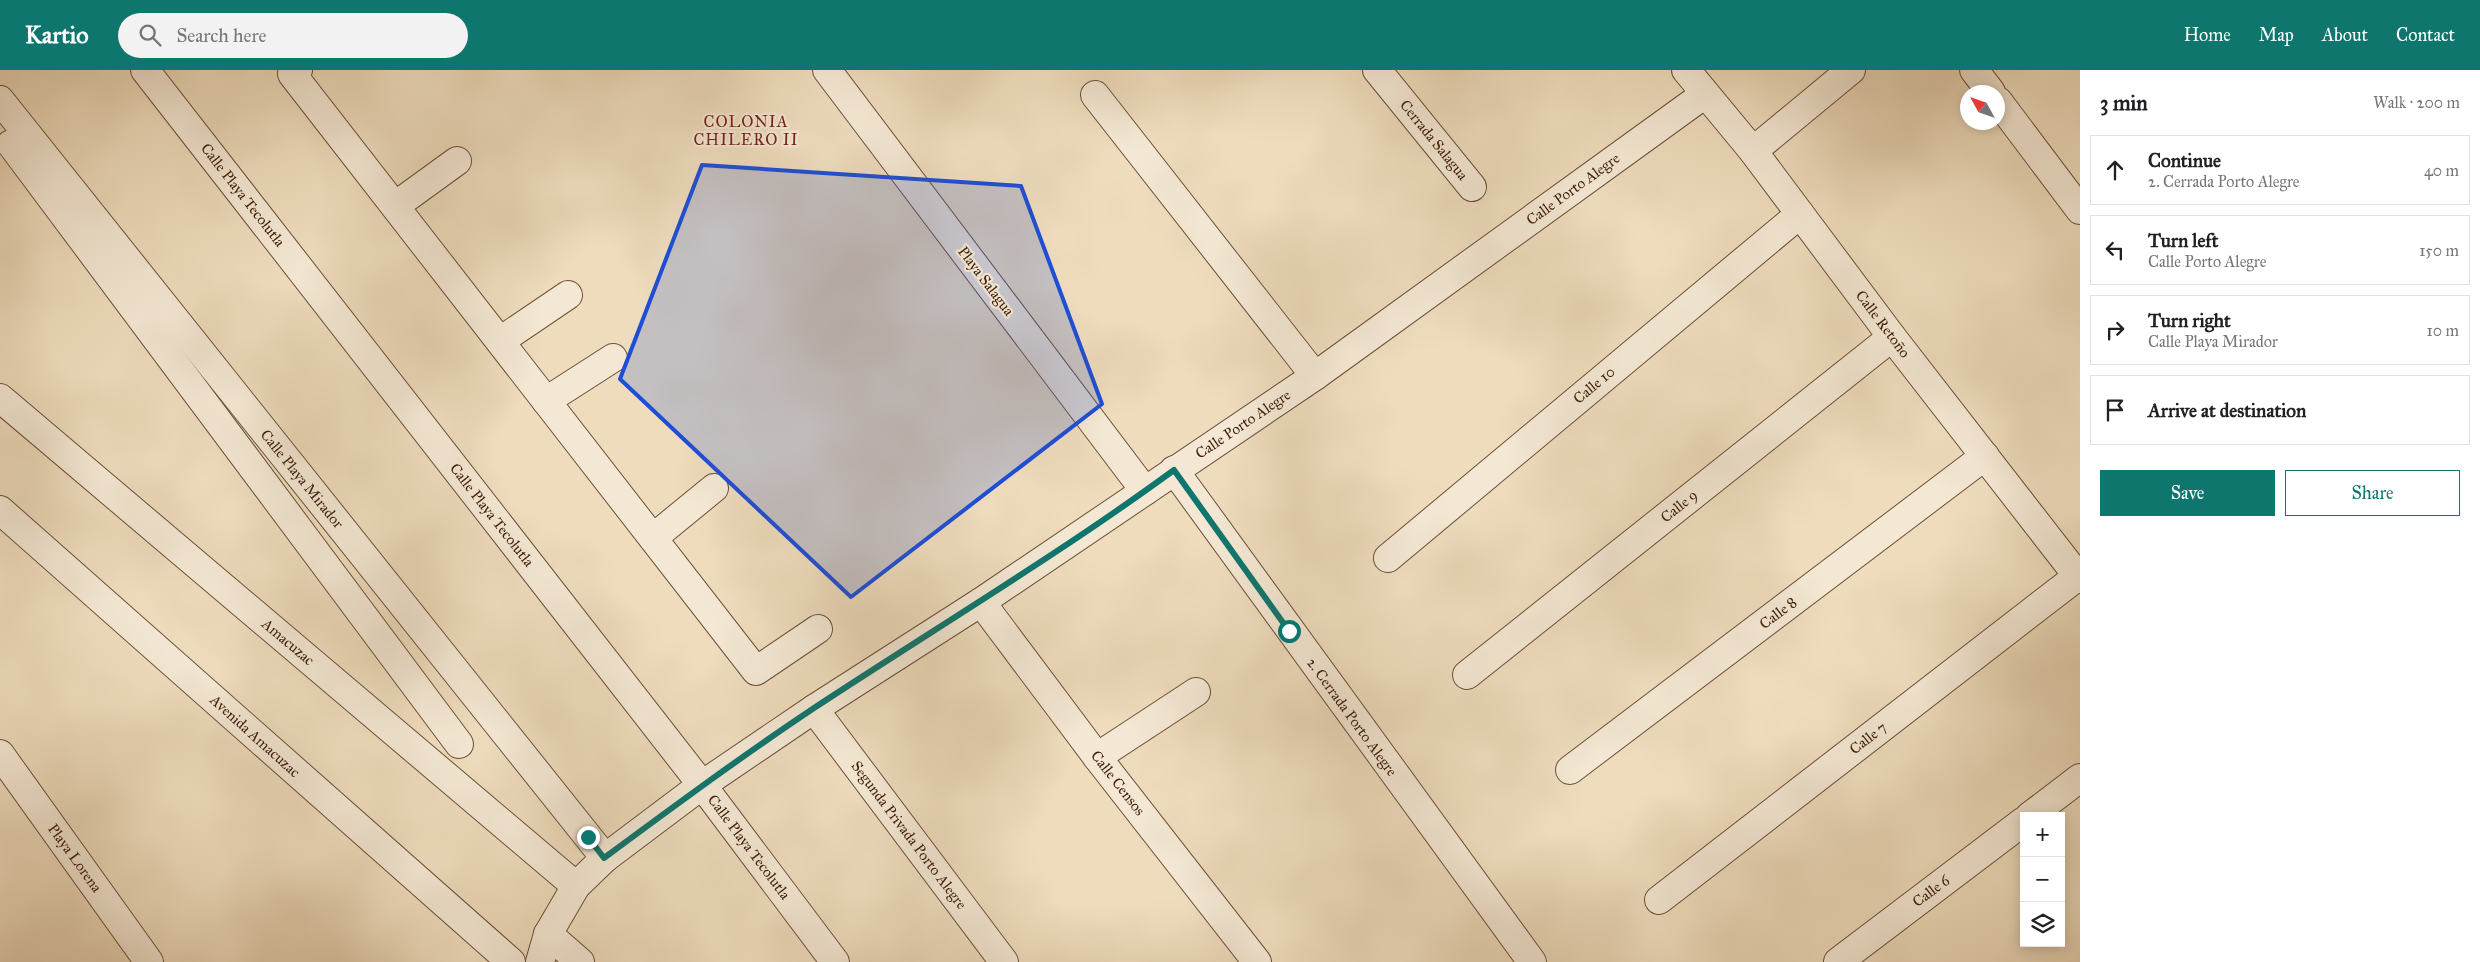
<!DOCTYPE html>
<html lang="en">
<head>
<meta charset="utf-8">
<style>
  :root { --surface:#fff; --page:#f2f2f2; --text:#202124; --muted:#757577; --line:#e0e0e0; --accent:#0f766e }
  body { margin:0; font-family:"IM FELL Great Primer",serif; background:var(--page); color:var(--text) }
  .controls { position:absolute; right:15px; bottom:15px; display:grid; overflow:hidden; border-radius:0px; box-shadow:0 2px 12px #0003 }
  .controls button { width:45px; height:45px; display:grid; place-items:center; padding:0; border:0; border-bottom:1px solid var(--line); background:var(--surface); color:var(--text); font:25px sans-serif }
  .compass { position:absolute; left:1960px; top:15px; width:45px; height:45px; border-radius:50%; background:var(--surface); box-shadow:0 2px 12px #0003; rotate:310deg }
  .stop { position:absolute; width:15px; height:15px; margin:-11px; border:4px solid #0f766e; border-radius:50%; background:#fff }
  .stop.end { background:#0f766e; border-color:#fff; box-shadow:0 1px 5px #0008 }
  .list { margin:0; padding:0; list-style:none }
  h2 { display:flex; justify-content:space-between; align-items:center; height:65px; margin:0; padding:0 20px; font-size:21px }
  h2 small { font-size:16px; font-weight:400; color:var(--muted) }
  .list li { display:grid; grid-template-columns:32px 1fr auto; gap:15px; align-items:center; box-sizing:border-box; height:70px; margin:0 10px 10px; padding:0 10px; border:1px solid var(--line); border-radius:0px }
  .list b { display:block; font-size:19px; white-space:nowrap }
  .list p { margin:0; font-size:16px; white-space:nowrap; color:var(--muted) }
  .list em { font-size:16px; font-style:normal; color:var(--muted) }
  .actions { display:flex; gap:10px; padding:15px 20px }
  .actions a { flex:1; padding:11px 0; border:1px solid var(--accent); border-radius:0px; text-align:center; font-size:18px; color:var(--accent) }
  .actions .main { background:var(--accent); color:#fff }
  .icon { flex:none; width:28px; height:28px; fill:none; stroke:currentColor; stroke-width:2; stroke-linecap:round; stroke-linejoin:round }
  .map { position:relative; flex:none; width:2080px; height:892px; overflow:hidden }
  header { display:flex; align-items:center; gap:30px; box-sizing:border-box; height:70px; padding:0 25px; background:var(--accent); color:#fff }
  header strong { font-size:24px }
  nav { display:flex; gap:28px; margin-inline-start:auto; font-size:18px }
  .search { width:350px; height:45px; background:var(--page); display:flex; align-items:center; gap:12px; box-sizing:border-box; padding:0 18px; border-radius:28px; color:var(--muted); font-size:19px }
  main { display:flex }
  aside { flex:1; background:var(--surface) }
  .map>svg:first-child { display:block }
  .lines { fill:none; stroke-linecap:round; stroke-linejoin:round }
  .minor-casing { stroke:#6c4f38; stroke-width:30 }
  .minor { stroke:#f4e8d4; stroke-width:28 }
  .route { stroke:#0f766e; stroke-width:6 }
  .marked { fill:#1d4ed8; fill-opacity:0.2; stroke:#1d4ed8; stroke-width:4; stroke-linejoin:round }
  .labels { text-anchor:middle; stroke-width:4.5; stroke-linejoin:round; paint-order:stroke }
  .street-label { font-size:15px; fill:#40200c; stroke:#f4e8d4 }
  .neighbourhood-label { font-size:16px; letter-spacing:1px; fill:#7a1f14; stroke:#f4e8d4 }
</style>
</head>
<body>
<header>
<strong>Kartio</strong>
<div class="search"><svg class="icon" aria-label="search" viewBox="0 0 24 24"><circle cx="10" cy="10" r="6"/><path d="M15 15l6 6"/></svg>Search here</div>
<nav><a>Home</a><a>Map</a><a>About</a><a>Contact</a></nav>
</header>
<main>
<div class="map">
<svg width="2080" height="892" viewBox="0 0 2080 892">
  <rect width="100%" height="100%" fill="#eedcbd"/>
  <filter id="stains"><feTurbulence type="fractalNoise" baseFrequency=".004" numOctaves="4"/><feColorMatrix values="0 0 0 0 .2 0 0 0 0 .09 0 0 0 0 .02 0 0 0 .5 -.17"/></filter>
  <radialGradient id="worn" r=".72"><stop offset=".6" stop-color="#630" stop-opacity="0"/><stop offset="1" stop-color="#630" stop-opacity=".3"/></radialGradient>
  <g class="lines">
    <!-- minor casing -->
    <g class="minor-casing">
      <g id="minor">
        <path d="M145,0L702,715L835,892"/>
        <path d="M298,0L292,4L756,601L818,559"/>
        <path d="M827,0L1145,421"/>
        <path d="M1377,0L1472,117"/>
        <path d="M1686,0L1753,81L1892,267L2080,509"/>
        <path d="M1974,0L1991,22"/>
        <path d="M1095,25L1315,306"/>
        <path d="M0,30L605,788"/>
        <path d="M1998,31L2080,140"/>
        <path d="M11,74L459,674"/>
        <path d="M1753,81L1851,0"/>
        <path d="M395,136L457,91"/>
        <path d="M500,271L568,225"/>
        <path d="M0,328L576,816"/>
        <path d="M546,331L613,288"/>
        <path d="M1174,400L1532,892"/>
        <path d="M0,440L511,892"/>
        <path d="M653,468L714,418"/>
        <path d="M1388,488L1800,144"/>
        <path d="M981,532L1097,687L1257,892"/>
        <path d="M1467,605L1892,267"/>
        <path d="M814,639L1004,892"/>
        <path d="M0,684L149,892"/>
        <path d="M1097,687L1196,622"/>
        <path d="M1570,700L1985,386"/>
        <path d="M2030,746L2080,708"/>
        <path d="M1659,830L2078,506"/>
        <path d="M548,864L580,892"/>
        <path d="M540,892L548,864L576,816L605,788L702,715L814,639L981,532L1315,306L1705,24"/>
        <path d="M1838,892L2024,751"/>
      </g>
    </g>
    <!-- minor -->
    <use href="#minor" class="minor"/>
  </g>
  <g class="lines">
    <!-- route -->
    <path class="route" d="M588,767L604,788C673,737 742,686 814,638C934,559 1058,485 1174,400L1289,561"/>
  </g>
  <!-- marked area -->
  <path class="marked" d="M702,95L1021,116L1102,334L851,527L620,309Z"/>
  <g class="labels">
    <!-- street labels -->
    <g class="street-label">
      <text transform="translate(1434 70) rotate(51)" y="5">Cerrada Salagua</text>
      <text transform="translate(1573 119) rotate(-36)" y="5">Calle Porto Alegre</text>
      <text transform="translate(243 125) rotate(52)" y="5">Calle Playa Tecolutla</text>
      <text transform="translate(986 211) rotate(53)" y="5">Playa Salagua</text>
      <text transform="translate(1883 254) rotate(53)" y="5">Calle Retoño</text>
      <text transform="translate(1594 315) rotate(-40)" y="5">Calle 10</text>
      <text transform="translate(1243 354) rotate(-34)" y="5">Calle Porto Alegre</text>
      <text transform="translate(302 409) rotate(51)" y="5">Calle Playa Mirador</text>
      <text transform="translate(1679 436) rotate(-39)" y="5">Calle 9</text>
      <text transform="translate(492 445) rotate(52)" y="5">Calle Playa Tecolutla</text>
      <text transform="translate(1778 543) rotate(-37)" y="5">Calle 8</text>
      <text transform="translate(288 572) rotate(40)" y="5">Amacuzac</text>
      <text transform="translate(1352 647) rotate(54)" y="5">2. Cerrada Porto Alegre</text>
      <text transform="translate(255 666) rotate(42)" y="5">Avenida Amacuzac</text>
      <text transform="translate(1868 668) rotate(-38)" y="5">Calle 7</text>
      <text transform="translate(1118 713) rotate(52)" y="5">Calle Censos</text>
      <text transform="translate(909 765) rotate(53)" y="5">Segunda Privada Porto Alegre</text>
      <text transform="translate(749 777) rotate(53)" y="5">Calle Playa Tecolutla</text>
      <text transform="translate(75 788) rotate(54)" y="5">Playa Lorena</text>
      <text transform="translate(1931 821) rotate(-37)" y="5">Calle 6</text>
    </g>
    <!-- neighbourhood labels -->
    <g class="neighbourhood-label">
      <text x="746" y="57">COLONIA<tspan x="746" dy="18">CHILERO II</tspan></text>
    </g>
  </g>
  <rect width="100%" height="100%" filter="url(#stains)"/>
  <rect width="100%" height="100%" fill="url(#worn)"/>
</svg>
<div class="controls">
<button>+</button>
<button>−</button>
<button><svg class="icon" aria-label="layers" viewBox="0 0 24 24"><path d="M12 4l9 5-9 5-9-5zM3 14l9 5 9-5"/></svg></button>
</div>
<svg class="compass" viewBox="-18 -18 36 36"><path d="M0-13l5 13h-10z" fill="#e53935"/><path d="M0 13l5-13h-10z" fill="#757577"/></svg>
<div class="stop" style="left:1289px;top:561px"></div>
<div class="stop end" style="left:588px;top:767px"></div>
</div>
<aside>
<h2>3 min<small>Walk · 200 m</small></h2>
<ul class="list">
<li><svg class="icon" aria-label="ahead" viewBox="0 0 24 24"><path d="M12 20V5M6 11l6-6 6 6"/></svg><div><b>Continue</b><p>2. Cerrada Porto Alegre</p></div><em>40 m</em></li>
<li><svg class="icon" aria-label="left" viewBox="0 0 24 24"><path d="M17 20v-9H6M10 6l-5 5 5 5"/></svg><div><b>Turn left</b><p>Calle Porto Alegre</p></div><em>150 m</em></li>
<li><svg class="icon" aria-label="right" viewBox="0 0 24 24"><path d="M7 20v-9h11M14 6l5 5-5 5"/></svg><div><b>Turn right</b><p>Calle Playa Mirador</p></div><em>10 m</em></li>
<li><svg class="icon" aria-label="arrive" viewBox="0 0 24 24"><path d="M6 21V4h12l-3 4 3 4H6"/></svg><div><b>Arrive at destination</b></div></li>
</ul>
<div class="actions"><a class="main">Save</a><a>Share</a></div>
</aside>
</main>
</body>
</html>
